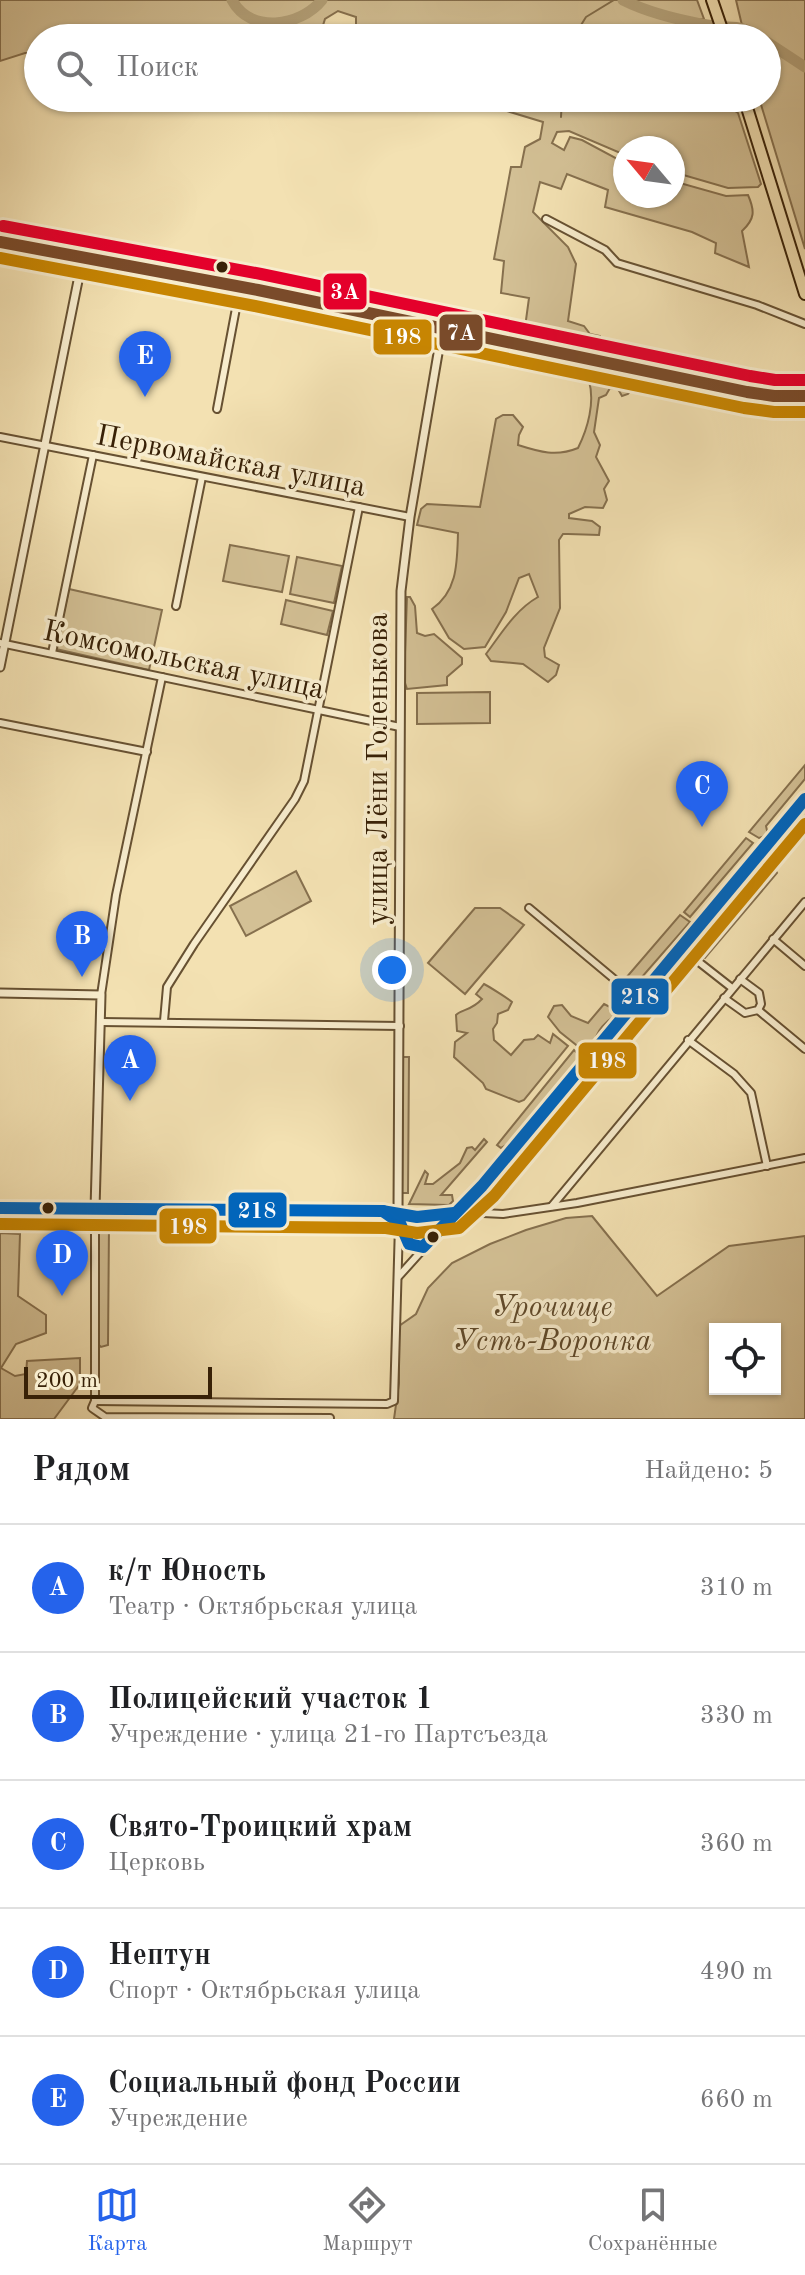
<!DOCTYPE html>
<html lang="ru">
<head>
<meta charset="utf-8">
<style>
  :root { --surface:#fff; --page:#f2f2f2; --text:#202124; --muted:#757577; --line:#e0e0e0; --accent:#2563eb }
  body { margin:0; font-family:"Old Standard TT",serif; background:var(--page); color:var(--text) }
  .controls { position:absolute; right:24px; bottom:24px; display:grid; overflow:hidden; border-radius:0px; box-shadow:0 2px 6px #0004 }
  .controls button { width:72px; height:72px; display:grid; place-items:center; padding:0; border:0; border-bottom:2px solid var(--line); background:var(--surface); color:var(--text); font:40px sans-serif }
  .compass { position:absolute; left:613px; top:136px; width:72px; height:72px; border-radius:50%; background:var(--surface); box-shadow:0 2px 6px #0004; rotate:299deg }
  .scale { position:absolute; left:24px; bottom:20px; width:188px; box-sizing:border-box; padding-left:8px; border:4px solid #382107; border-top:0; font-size:22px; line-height:28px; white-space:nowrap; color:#382107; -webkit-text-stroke:6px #f7eccd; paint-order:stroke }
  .you { position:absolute; left:392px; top:970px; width:28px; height:28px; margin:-20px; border:6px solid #fff; border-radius:50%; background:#1a73e8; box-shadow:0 0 0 12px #1a73e833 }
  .badge { display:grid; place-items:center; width:52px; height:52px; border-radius:50%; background:var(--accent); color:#fff; font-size:26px; font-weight:700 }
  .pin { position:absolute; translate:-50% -66px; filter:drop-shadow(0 2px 4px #0008) }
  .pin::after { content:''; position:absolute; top:42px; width:28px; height:24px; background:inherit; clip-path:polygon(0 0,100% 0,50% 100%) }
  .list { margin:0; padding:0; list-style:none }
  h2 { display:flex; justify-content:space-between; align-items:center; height:104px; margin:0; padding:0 32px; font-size:34px }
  h2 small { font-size:26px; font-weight:400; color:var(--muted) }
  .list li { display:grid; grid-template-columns:52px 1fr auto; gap:24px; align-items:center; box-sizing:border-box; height:128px; padding:0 32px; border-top:2px solid var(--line) }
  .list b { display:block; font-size:30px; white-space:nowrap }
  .list p { margin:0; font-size:26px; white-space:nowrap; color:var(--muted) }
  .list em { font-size:26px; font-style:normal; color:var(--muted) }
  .icon { flex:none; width:44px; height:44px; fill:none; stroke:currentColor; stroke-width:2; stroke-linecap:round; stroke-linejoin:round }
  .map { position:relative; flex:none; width:805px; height:1419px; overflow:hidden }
  .search { position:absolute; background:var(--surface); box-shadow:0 2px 6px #0004; left:24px; right:24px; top:24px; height:88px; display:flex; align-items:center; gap:20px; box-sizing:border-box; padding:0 28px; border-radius:44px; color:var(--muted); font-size:30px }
  .sheet { height:744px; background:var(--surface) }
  nav { display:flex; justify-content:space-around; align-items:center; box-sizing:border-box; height:112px; border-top:2px solid var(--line); background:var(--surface); font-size:22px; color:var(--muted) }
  nav a { display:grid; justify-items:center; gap:4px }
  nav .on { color:var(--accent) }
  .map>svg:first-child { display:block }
  .green { fill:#d3c095; stroke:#86704e; stroke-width:2; fill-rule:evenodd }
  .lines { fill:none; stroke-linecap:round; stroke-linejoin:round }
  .stream { stroke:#826d4b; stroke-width:2 }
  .river { stroke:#b3a078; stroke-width:11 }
  .minor-casing { stroke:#675132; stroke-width:10 }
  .tertiary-casing { stroke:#675132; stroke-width:11 }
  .secondary-casing { stroke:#382107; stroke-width:12 }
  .trunk-casing { stroke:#382107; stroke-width:14 }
  .minor { stroke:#f7eccd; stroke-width:6 }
  .tertiary { stroke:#f7eccd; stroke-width:7 }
  .secondary { stroke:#f7eccd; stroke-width:8 }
  .trunk { stroke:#f3e1b2; stroke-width:10 }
  .bus-1-casing { stroke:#f7eccd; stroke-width:18 }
  .bus-2-casing { stroke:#f7eccd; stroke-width:18 }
  .bus-3-casing { stroke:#f7eccd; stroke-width:18 }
  .bus-4-casing { stroke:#f7eccd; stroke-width:18 }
  .bus-1 { stroke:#0065bd; stroke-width:12 }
  .bus-2 { stroke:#c78502; stroke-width:12 }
  .bus-3 { stroke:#7a4b2a; stroke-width:12 }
  .bus-4 { stroke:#e4002b; stroke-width:12 }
  .bus-dot { fill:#382107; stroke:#f7eccd; stroke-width:3 }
  .labels { text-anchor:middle; stroke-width:7; stroke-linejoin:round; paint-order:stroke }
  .street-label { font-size:30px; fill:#382107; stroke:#f7eccd }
  .park-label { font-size:30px; font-style:italic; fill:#5f492a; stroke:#f7eccd }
  .line-badge { stroke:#f7eccd; stroke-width:3 }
  .badge-label { font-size:22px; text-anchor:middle; font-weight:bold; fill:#fff }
</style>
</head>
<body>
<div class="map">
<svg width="805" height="1419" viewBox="0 0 805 1419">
  <rect width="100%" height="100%" fill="#f3e1b2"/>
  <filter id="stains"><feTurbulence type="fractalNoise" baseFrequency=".0025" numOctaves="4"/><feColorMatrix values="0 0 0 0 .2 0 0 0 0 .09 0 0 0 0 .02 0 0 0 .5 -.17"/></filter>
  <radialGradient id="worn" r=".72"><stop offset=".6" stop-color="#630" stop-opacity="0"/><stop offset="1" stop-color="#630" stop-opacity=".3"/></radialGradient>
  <!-- green -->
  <g class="green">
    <path d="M0,0H697L704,19L686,22L706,30L704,38H356V17L338,11L325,19L319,38H38V53H25L0,61Z"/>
    <path d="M736,0H805V249L759,98H767V38H745Z"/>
    <path d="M464,98H702L703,105L713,98H724L727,105L738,113L761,184L758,187L728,188L673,172V148H625V155L569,131L557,132L552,143L564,150L570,137L582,140L625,163V196H673V181L726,196L748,195C755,211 755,219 742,231L749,267L715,253L716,243L692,232L605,207L608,190L567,174L561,189L540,182L533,212L568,247L576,264L568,321L584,326L590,334L600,336L598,359L523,342L529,298L501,293L504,261L494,259L511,167H521L525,147L540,139L543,122Z"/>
    <path d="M591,376L624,382L633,388L628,394L622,396L618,389L610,388L606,395L599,398L594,432L600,445L596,457L609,481L604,489L607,500L603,508L585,507L569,514V518L592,521L600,527L599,535L568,534H563L559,540L560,608L544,648L545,657L559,665L556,675L548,682L523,664L491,661L486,654C501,634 515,610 538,597L529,574L519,578L506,612L485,647L464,649L449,638L432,609C458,591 457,562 458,533L417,525L421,509L427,504L480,507L496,419L503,415H513L523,427L519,435L518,445C540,452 556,457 578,448C588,428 595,402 589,381Z"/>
    <path d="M230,545L289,556L282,592L223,581Z"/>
    <path d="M297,557L342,566L334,603L290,594Z"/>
    <path d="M69,589L162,610L149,670L56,649Z"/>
    <path d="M407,597H410L415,606L417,633L425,636L434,634L462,658V664L447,677V685L407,689L404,680Z"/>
    <path d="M286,600L333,611L327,635L281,624Z"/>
    <path d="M490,692V723L417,724V693Z"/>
    <path d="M805,765V779L766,826L768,835L759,838L749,832Z"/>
    <path d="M746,838L753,843L690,917L684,912Z"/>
    <path d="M772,864L777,873L705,958L701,957L695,948L766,865Z"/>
    <path d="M296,871L311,901L246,936L230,906Z"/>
    <path d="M475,908H500L524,925L465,994L428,963Z"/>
    <path d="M680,915L690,922L635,985L625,979Z"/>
    <path d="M484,984C488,986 509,999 512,1002L508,1010L498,1014L497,1023L493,1029L494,1040L511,1055L524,1040L534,1039L538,1035L550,1043L553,1034L568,1046L524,1100L519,1102L486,1089L483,1083L454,1057L455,1042L467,1033L457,1031L456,1015C462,1009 471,1011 482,999L476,994Z"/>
    <path d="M604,1004L618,1011V1015C607,1019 595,1032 595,1044L585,1052L560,1032L548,1017L554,1006L562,1005L571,1016L588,1023Z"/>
    <path d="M574,1050L582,1058L512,1142L501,1148L497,1145Z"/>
    <path d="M403,1057H409L408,1193H402Z"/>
    <path d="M484,1139L487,1142L441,1195H452L453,1201L449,1205L409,1204L425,1171L428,1174L425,1184H433L460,1163L467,1148L472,1147L475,1150Z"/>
    <path d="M103,1215L382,1216L389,1217L396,1223V1227L109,1225L108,1345L101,1347L99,1345V1220Z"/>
    <path d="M592,1216L657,1296L729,1246L805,1236V1419H394L399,1383V1326L416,1314L428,1288L452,1263L490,1244L526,1230L566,1218ZM715,1329H775V1389H715Z"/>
    <path d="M0,1233L20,1234L18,1296L46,1315V1333L16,1344L1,1368L15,1376L26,1374L27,1361L80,1358V1384L54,1419H0Z"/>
  </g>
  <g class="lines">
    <!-- stream -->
    <g class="stream">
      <path d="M573,38L586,17L614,0"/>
      <path d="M561,117L562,98"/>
    </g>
    <!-- river -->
    <g class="river">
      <path d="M232,0C250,34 300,27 322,0"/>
      <path d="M623,0C649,13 679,20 707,25C733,30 737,22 761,38"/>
      <path d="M767,42L805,67"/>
    </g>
    <!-- minor casing -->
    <g class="minor-casing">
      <g id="minor">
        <path d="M546,219L605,250L617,263L757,305L805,324"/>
        <path d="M217,409L240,287"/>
        <path d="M0,437L410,517"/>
        <path d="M176,606L202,477"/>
        <path d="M0,643L400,727"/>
        <path d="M52,653L93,455"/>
        <path d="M0,723L147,752"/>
        <path d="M529,908L638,999"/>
        <path d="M773,939L805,966"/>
        <path d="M681,948L732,988"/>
        <path d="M101,995L116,895L162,677"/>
        <path d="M724,998L745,1013L758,1010L761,1004L759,993L740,979"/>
        <path d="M758,1010L805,1049"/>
        <path d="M164,1021L167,987L194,944L295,799L304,781L359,507"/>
        <path d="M101,1022L400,1026"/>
        <path d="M688,1040L734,1074L751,1093L767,1166"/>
        <path d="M464,1206L483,1213L503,1214L577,1203L805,1158"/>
        <path d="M552,1206L805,902"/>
        <path d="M95,1209V1401L92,1408L105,1417L330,1418"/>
        <path d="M399,1276L426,1246"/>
        <path d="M95,1401L387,1404L394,1401L399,1225"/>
      </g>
    </g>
    <!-- tertiary casing -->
    <g class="tertiary-casing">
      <g id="tertiary">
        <path d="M0,667L83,256"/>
        <path d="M0,993L101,995L95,1209"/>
        <path d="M398,1212L401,591L410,517L442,330"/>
      </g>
    </g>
    <!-- secondary casing -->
    <g class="secondary-casing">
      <g id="secondary">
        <path d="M0,242L258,290L747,392L774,396H805"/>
        <path d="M0,1208L387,1212L417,1217L454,1213"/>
        <path d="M383,1211L400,1223L409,1244L423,1247L482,1186L805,799"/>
        <path d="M404,1234C406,1217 420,1214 432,1225V1238"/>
      </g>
    </g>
    <!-- trunk casing -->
    <g class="trunk-casing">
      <g id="trunk">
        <path d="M712,0L725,38"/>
        <path d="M744,98L805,294"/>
      </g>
    </g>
    <!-- minor -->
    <use href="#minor" class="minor"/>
    <!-- tertiary -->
    <use href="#tertiary" class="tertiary"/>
    <!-- secondary -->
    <use href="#secondary" class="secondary"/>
    <!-- trunk -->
    <use href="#trunk" class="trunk"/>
    <!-- bus-1 casing -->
    <g class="bus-1-casing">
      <g id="bus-1">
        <path d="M0,1208L383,1211L400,1223L409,1244L423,1247L482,1186L805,799"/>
        <path d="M382,1211L417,1217L454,1213"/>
      </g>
    </g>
    <!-- bus-2 casing -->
    <g class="bus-2-casing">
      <g id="bus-2">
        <path d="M0,258L255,306L744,408L774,412H805"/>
        <path d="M0,1224L386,1228L417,1233L459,1228L494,1196L805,824"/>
      </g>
    </g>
    <!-- bus-3 casing -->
    <g class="bus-3-casing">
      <path id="bus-3" d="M0,242L258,290L747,392L774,396H805"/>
    </g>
    <!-- bus-4 casing -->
    <g class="bus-4-casing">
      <path id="bus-4" d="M3,226L261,274L750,376L775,380H805"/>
    </g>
    <!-- bus-1 -->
    <use href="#bus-1" class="bus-1"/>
    <!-- bus-2 -->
    <use href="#bus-2" class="bus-2"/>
    <!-- bus-3 -->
    <use href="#bus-3" class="bus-3"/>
    <!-- bus-4 -->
    <use href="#bus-4" class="bus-4"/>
  </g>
  <!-- markers -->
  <g class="bus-dot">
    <circle cx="222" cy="267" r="7"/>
    <circle cx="48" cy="1208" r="7"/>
    <circle cx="433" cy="1237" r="7"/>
  </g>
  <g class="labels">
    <!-- street labels -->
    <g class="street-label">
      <text transform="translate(231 460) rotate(11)" y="10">Первомайская улица</text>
      <text transform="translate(184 659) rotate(12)" y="10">Комсомольская улица</text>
      <text transform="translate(377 769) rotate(-90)" y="10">улица Лёни Голенькова</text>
    </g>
    <!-- park labels -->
    <g class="park-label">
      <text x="552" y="1316">Урочище<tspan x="552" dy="34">Усть-Воронка</tspan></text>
    </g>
  </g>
  <g class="line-badge">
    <rect x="322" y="272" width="46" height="39" rx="8" fill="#e4002b"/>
    <rect x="438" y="313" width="46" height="39" rx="8" fill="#7a4b2a"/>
    <rect x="372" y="318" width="61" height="38" rx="8" fill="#c78502"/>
    <rect x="610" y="977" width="60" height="39" rx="8" fill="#0065bd"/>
    <rect x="577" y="1041" width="61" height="39" rx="8" fill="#c78502"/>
    <rect x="227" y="1191" width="61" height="38" rx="8" fill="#0065bd"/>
    <rect x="158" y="1207" width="60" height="38" rx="8" fill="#c78502"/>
  </g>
  <g class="badge-label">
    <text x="345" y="299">3А</text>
    <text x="461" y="340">7А</text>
    <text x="402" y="344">198</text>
    <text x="640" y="1004">218</text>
    <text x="607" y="1068">198</text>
    <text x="257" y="1218">218</text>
    <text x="188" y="1234">198</text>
  </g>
  <rect width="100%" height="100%" filter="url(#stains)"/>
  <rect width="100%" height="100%" fill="url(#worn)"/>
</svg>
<div class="controls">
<button><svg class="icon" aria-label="locate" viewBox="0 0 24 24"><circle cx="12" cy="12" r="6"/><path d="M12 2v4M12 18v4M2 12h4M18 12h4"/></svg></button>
</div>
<svg class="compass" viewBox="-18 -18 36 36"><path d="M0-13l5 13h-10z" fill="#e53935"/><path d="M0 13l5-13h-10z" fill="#757577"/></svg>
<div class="scale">200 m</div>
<div class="you"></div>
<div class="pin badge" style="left:130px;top:1101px">A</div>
<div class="pin badge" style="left:82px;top:977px">B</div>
<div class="pin badge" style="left:702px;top:827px">C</div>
<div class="pin badge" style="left:62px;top:1296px">D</div>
<div class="pin badge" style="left:145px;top:397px">E</div>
<div class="search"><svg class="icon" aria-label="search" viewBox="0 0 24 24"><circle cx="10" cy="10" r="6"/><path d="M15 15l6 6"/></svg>Поиск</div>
</div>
<section class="sheet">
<h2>Рядом<small>Найдено: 5</small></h2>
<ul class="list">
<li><span class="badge">A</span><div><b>к/т Юность</b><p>Театр · Октябрьская улица</p></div><em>310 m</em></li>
<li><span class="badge">B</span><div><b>Полицейский участок 1</b><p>Учреждение · улица 21-го Партсъезда</p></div><em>330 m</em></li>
<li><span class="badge">C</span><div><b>Свято-Троицкий храм</b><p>Церковь</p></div><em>360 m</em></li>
<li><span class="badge">D</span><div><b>Нептун</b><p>Спорт · Октябрьская улица</p></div><em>490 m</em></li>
<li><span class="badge">E</span><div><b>Социальный фонд России</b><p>Учреждение</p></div><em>660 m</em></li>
</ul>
</section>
<nav>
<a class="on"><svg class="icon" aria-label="map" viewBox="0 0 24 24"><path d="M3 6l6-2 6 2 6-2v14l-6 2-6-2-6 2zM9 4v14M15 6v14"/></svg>Карта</a>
<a><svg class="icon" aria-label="directions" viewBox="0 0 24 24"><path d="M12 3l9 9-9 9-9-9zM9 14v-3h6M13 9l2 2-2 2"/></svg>Маршрут</a>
<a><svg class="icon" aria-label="saved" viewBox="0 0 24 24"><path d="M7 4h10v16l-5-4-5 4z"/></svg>Сохранённые</a>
</nav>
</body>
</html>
